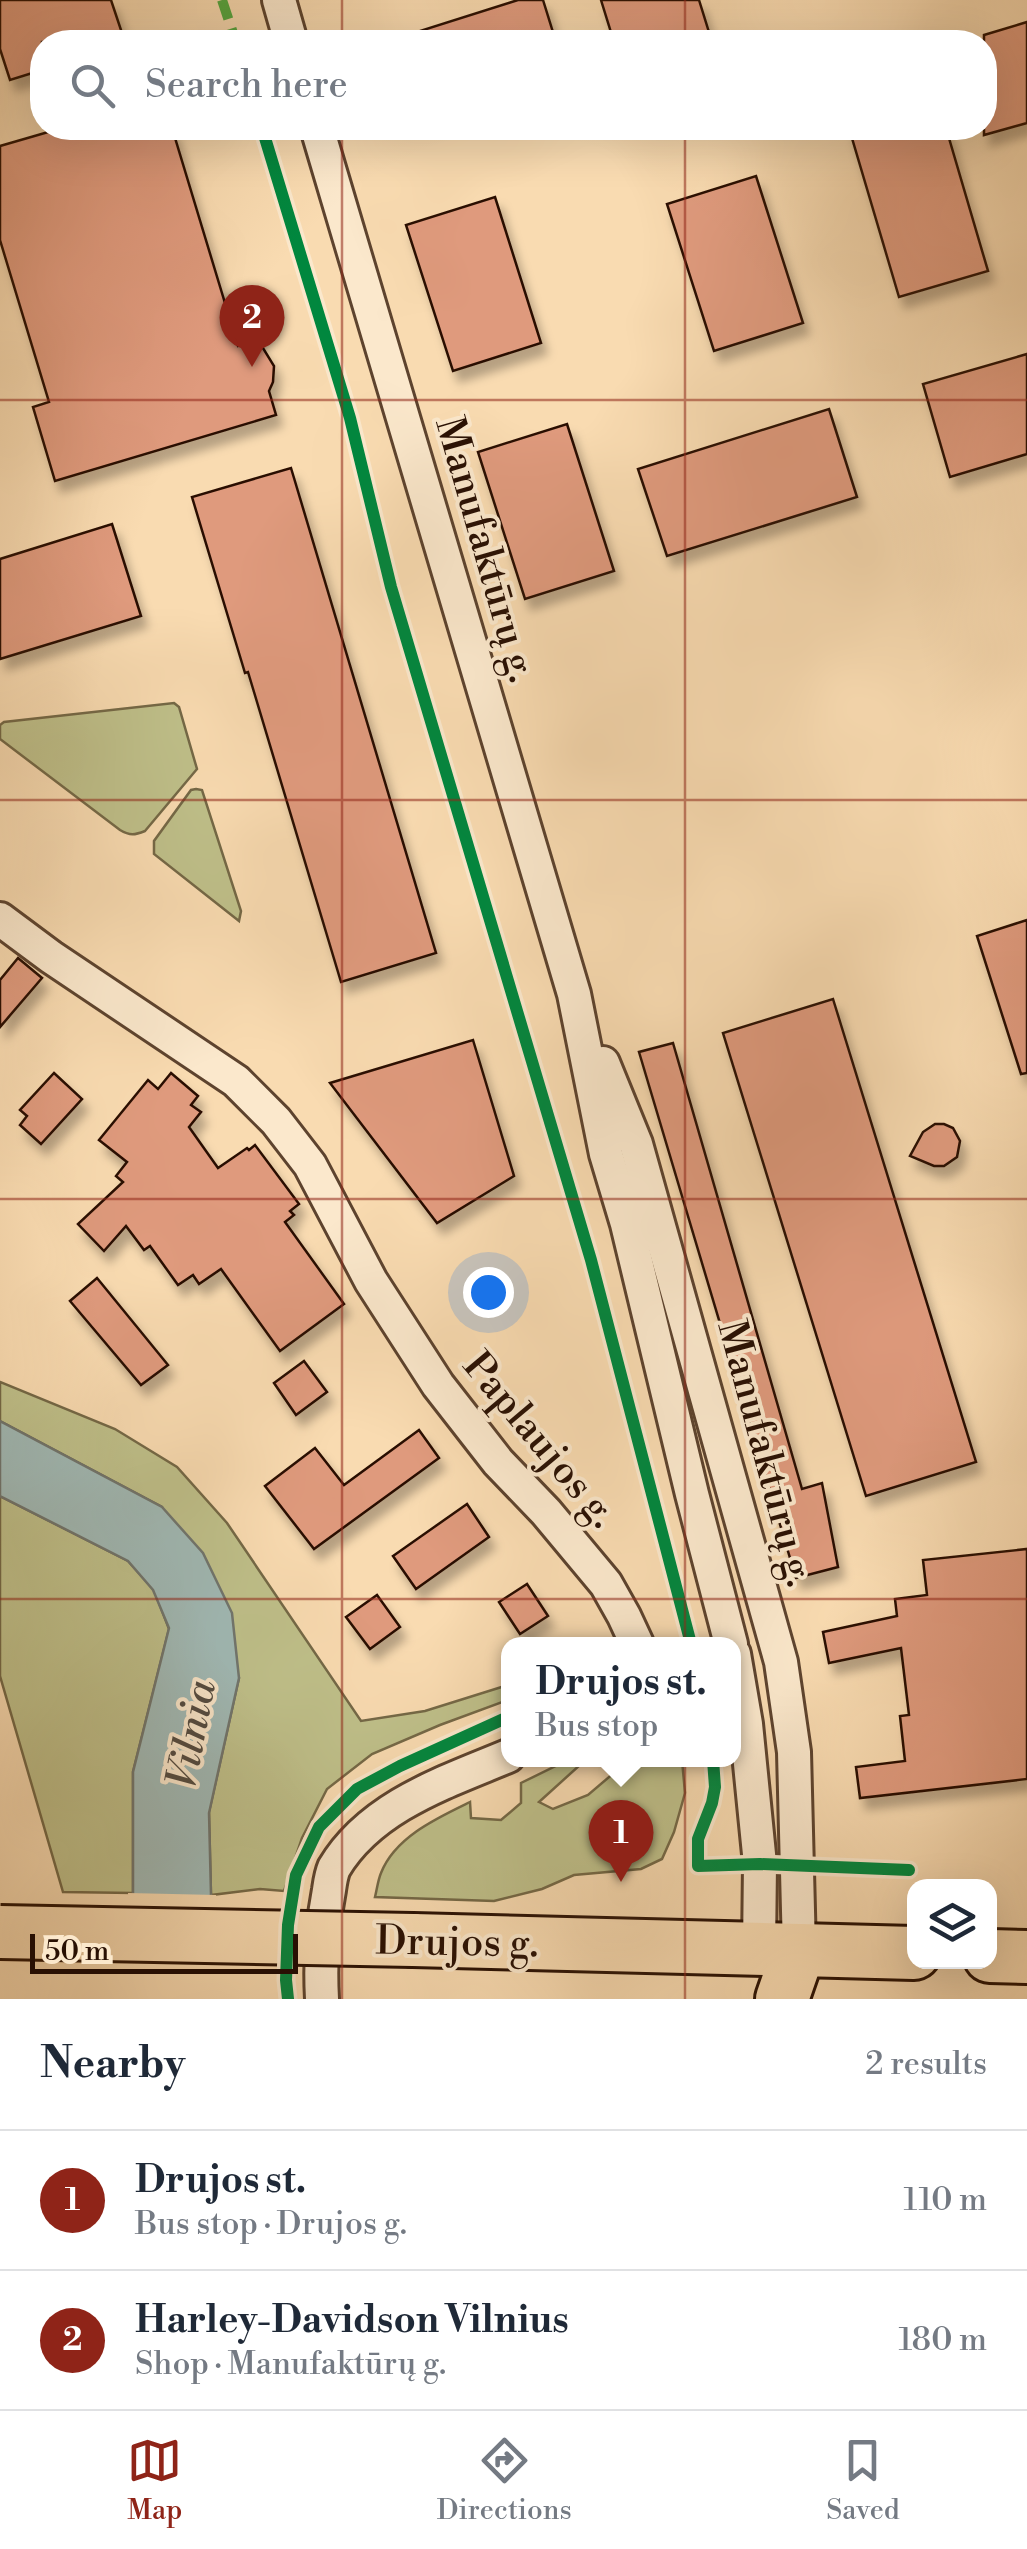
<!DOCTYPE html>
<html lang="en">
<head>
<meta charset="utf-8">
<style>
  :root { --surface:#fff; --page:#f2f2f3; --text:#1f2937; --muted:#747a83; --line:#e0e1e3; --accent:#8f2418 }
  body { margin:0; font-family:"Libre Bodoni",serif; background:var(--page); color:var(--text) }
  .controls { position:absolute; right:30px; bottom:30px; display:grid; overflow:hidden; border-radius:20px; box-shadow:0 10px 40px #0002 }
  .controls button { width:90px; height:90px; display:grid; place-items:center; padding:0; border:0; border-bottom:2px solid var(--line); background:var(--surface); color:var(--text); font:50px sans-serif }
  .scale { position:absolute; left:30px; bottom:25px; width:268px; box-sizing:border-box; padding-left:10px; border:5px solid #291003; border-top:0; font-size:28px; line-height:35px; white-space:nowrap; color:#291003; -webkit-text-stroke:8px #fbe8cc; paint-order:stroke }
  .you { position:absolute; left:488px; top:1292px; width:35px; height:35px; margin:-25px; border:8px solid #fff; border-radius:50%; background:#1a73e8; box-shadow:0 0 0 15px #1a73e833 }
  .badge { display:grid; place-items:center; width:65px; height:65px; border-radius:50%; background:var(--accent); color:#fff; font-size:32px; font-weight:700 }
  .pin { position:absolute; translate:-50% -82px; filter:drop-shadow(0 2px 5px #0008) }
  .pin::after { content:''; position:absolute; top:52px; width:35px; height:30px; background:inherit; clip-path:polygon(0 0,100% 0,50% 100%) }
  .popup { position:absolute; left:501px; top:1637px; width:240px; height:130px; box-sizing:border-box; display:grid; place-content:center; border-radius:20px; background:var(--surface); filter:drop-shadow(0 2px 8px #0005); font-size:32px; white-space:nowrap; color:var(--muted) }
  .popup b { font-size:38px; color:var(--text) }
  .popup::after { content:''; position:absolute; left:50%; top:100%; margin-left:-20px; border:20px solid transparent; border-top-color:var(--surface) }
  .list { margin:0; padding:0; list-style:none }
  h2 { display:flex; justify-content:space-between; align-items:center; height:130px; margin:0; padding:0 40px; font-size:42px }
  h2 small { font-size:32px; font-weight:400; color:var(--muted) }
  .list li { display:grid; grid-template-columns:65px 1fr auto; gap:30px; align-items:center; box-sizing:border-box; height:140px; padding:0 40px; border-top:2px solid var(--line) }
  .list b { display:block; font-size:38px; white-space:nowrap }
  .list p { margin:0; font-size:32px; white-space:nowrap; color:var(--muted) }
  .list em { font-size:32px; font-style:normal; color:var(--muted) }
  .icon { flex:none; width:55px; height:55px; fill:none; stroke:currentColor; stroke-width:2; stroke-linecap:round; stroke-linejoin:round }
  .map { position:relative; flex:none; width:1027px; height:1999px; overflow:hidden }
  .search { position:absolute; background:var(--surface); box-shadow:0 10px 40px #0002; left:30px; right:30px; top:30px; height:110px; display:flex; align-items:center; gap:25px; box-sizing:border-box; padding:0 35px; border-radius:40px; color:var(--muted); font-size:38px }
  .sheet { height:410px; background:var(--surface) }
  nav { display:flex; justify-content:space-around; align-items:center; box-sizing:border-box; height:140px; border-top:2px solid var(--line); background:var(--surface); font-size:28px; color:var(--muted) }
  nav a { display:grid; justify-items:center; gap:5px }
  nav .on { color:var(--accent) }
  .map>svg:first-child { display:block }
  .green { fill:#bfc08a; stroke:#746846; stroke-width:2.5 }
  .water { fill:#a0b9b5; stroke:#70756e; stroke-width:2.5 }
  .pier { fill:#f9dbb1 }
  .building { fill:#df9a7d; stroke:#291003; stroke-width:2.5; filter:url(#shadow) }
  .lines { fill:none; stroke-linecap:round; stroke-linejoin:round }
  .street-casing { stroke:#5d432e; stroke-width:38 }
  .primary-casing { stroke:#291003; stroke-width:58 }
  .street { stroke:#fbe8cc; stroke-width:32 }
  .primary { stroke:#f9dbb1; stroke-width:52 }
  .primary-bridge-casing { stroke:#291003; stroke-width:58; stroke-linecap:butt }
  .primary-bridge { stroke:#f9dbb1; stroke-width:52 }
  .quiet { stroke:#53a840; stroke-width:10; stroke-dasharray:20 10; stroke-linecap:butt }
  .cycleway-casing { stroke:#fbe8cc; stroke-width:19 }
  .cycleway { stroke:#00873e; stroke-width:12 }
  .grid { fill:none; stroke:#8f2418; stroke-width:2.5; stroke-opacity:0.55 }
  .labels { text-anchor:middle; stroke-width:8; stroke-linejoin:round; paint-order:stroke }
  .street-label { font-size:40px; fill:#291003; stroke:#fbe8cc }
  .water-label { font-size:42px; font-style:italic; fill:#534b41; stroke:#fbe8cc }
</style>
</head>
<body>
<div class="map">
<svg width="1027" height="1999" viewBox="0 0 1027 1999">
  <defs>
    <filter id="shadow"><feDropShadow dx="6" dy="11" stdDeviation="5" flood-color="#0004"/></filter>
  </defs>
  <rect width="100%" height="100%" fill="#f9dbb1"/>
  <filter id="stains"><feTurbulence type="fractalNoise" baseFrequency=".002" numOctaves="4"/><feColorMatrix values="0 0 0 0 .2 0 0 0 0 .09 0 0 0 0 .02 0 0 0 .5 -.17"/></filter>
  <radialGradient id="worn" r=".72"><stop offset=".6" stop-color="#630" stop-opacity="0"/><stop offset="1" stop-color="#630" stop-opacity=".3"/></radialGradient>
  <!-- green -->
  <g class="green">
    <path d="M174,703L179,707L197,769L145,831C135,835 130,836 120,830L0,739V725L4,722Z"/>
    <path d="M196,789L202,790L241,911L239,921L154,854V841L191,790Z"/>
    <path d="M0,1382L115,1429L177,1467L227,1523L361,1721L425,1711L508,1685V1700L440,1725L372,1754L327,1789L302,1838L284,1891L260,1889L211,1895L209,1812L239,1678L162,1507L0,1421Z"/>
    <path d="M0,1496L128,1561L154,1590L169,1629L133,1772V1893L63,1892L0,1676Z"/>
    <path d="M568,1760H576L581,1764L539,1802L553,1809L588,1795L629,1760H682L685,1793L674,1832L662,1859L641,1869L574,1875L542,1889L494,1901L375,1897C377,1889 378,1880 381,1873C395,1837 437,1818 470,1802L471,1818L501,1820L521,1803V1783Z"/>
  </g>
  <!-- water -->
  <path class="water" d="M0,1421L162,1507L203,1553L232,1613L239,1678L209,1813L211,1895L142,1999L133,1893V1772L169,1628L153,1590L128,1561L0,1496Z"/>
  <!-- pier -->
  <path class="pier" d="M128,1893L216,1895L227,1999H136Z"/>
  <!-- building -->
  <g class="building">
    <path d="M0,0H111L125,42H42V70L10,80L0,49Z"/>
    <path d="M518,0H543L556,42H405L404,36Z"/>
    <path d="M601,0H699L712,42H614Z"/>
    <path d="M1027,22V123L984,135V35Z"/>
    <path d="M62,128H172L238,346L254,341L263,348L274,366L273,382L269,391L276,415L55,481L33,407L49,402L0,240V146Z"/>
    <path d="M849,128H946L988,271L899,297Z"/>
    <path d="M756,176L803,323L714,351L667,204Z"/>
    <path d="M495,197L541,343L453,371L406,225Z"/>
    <path d="M1027,354V454L950,477L923,384Z"/>
    <path d="M829,409L857,497L667,556L638,469Z"/>
    <path d="M567,424L614,571L525,599L478,452Z"/>
    <path d="M291,468L436,953L341,982L248,672L245,673L192,497Z"/>
    <path d="M112,524L141,616L0,659V559Z"/>
    <path d="M1027,920V1073L1021,1074L977,936Z"/>
    <path d="M18,958L42,978L0,1027V980Z"/>
    <path d="M833,999L976,1462L866,1496L723,1033Z"/>
    <path d="M473,1040L514,1176L437,1223L330,1083Z"/>
    <path d="M673,1043L802,1489L822,1483L838,1567L796,1578L639,1052Z"/>
    <path d="M54,1073L82,1099L41,1144L20,1125L27,1116L20,1110Z"/>
    <path d="M171,1073L198,1096L191,1105L201,1112L189,1127L218,1168L247,1148L249,1150L255,1145L299,1204L290,1211L294,1215L285,1222L344,1304L280,1351L221,1269L199,1284L193,1275L178,1285L150,1246L144,1250L126,1226L104,1251L78,1224L123,1182L116,1176L127,1162L99,1140L148,1080L158,1089Z"/>
    <path d="M935,1124H944L953,1128L960,1141L957,1157L944,1166H934L910,1156L923,1132Z"/>
    <path d="M97,1278L168,1365L141,1385L70,1301Z"/>
    <path d="M304,1361L327,1392L296,1415L274,1383Z"/>
    <path d="M419,1430L439,1458L314,1549L265,1486L315,1448L344,1485Z"/>
    <path d="M467,1504L489,1537L416,1589L393,1556Z"/>
    <path d="M1027,1549V1779L860,1798L856,1767L905,1761L900,1716L909,1715L901,1648L829,1663L823,1632L897,1616L895,1599L927,1595L923,1560Z"/>
    <path d="M527,1584L548,1616L520,1634L499,1602Z"/>
    <path d="M377,1595L400,1627L370,1649L346,1617Z"/>
  </g>
  <g class="lines">
    <!-- street casing -->
    <g class="street-casing">
      <g id="street">
        <path d="M279,0L291,42"/>
        <path d="M317,128L574,994L606,1154L627,1224L692,1494L731,1644"/>
        <path d="M0,919L51,957L236,1081L276,1121L310,1165L371,1281L438,1385L498,1462L546,1512L606,1584L624,1616L637,1644"/>
        <path d="M603,1063L636,1144L781,1662L794,1752L799,1950"/>
        <path d="M734,1654L746,1724L760,1864L759,1949"/>
        <path d="M322,1999C320,1962 322,1927 329,1890C330,1883 331,1875 334,1868C371,1806 446,1782 508,1756"/>
      </g>
    </g>
    <!-- primary casing -->
    <g class="primary-casing">
      <g id="primary">
        <path d="M413,1940L914,1953"/>
        <path d="M990,1956L1027,1957"/>
        <path d="M782,1999L799,1950"/>
      </g>
    </g>
    <!-- street -->
    <use href="#street" class="street"/>
    <!-- primary -->
    <use href="#primary" class="primary"/>
    <!-- primary-bridge casing -->
    <g class="primary-bridge-casing">
      <path id="primary-bridge" d="M0,1932L413,1940"/>
    </g>
    <!-- primary-bridge -->
    <use href="#primary-bridge" class="primary-bridge"/>
    <!-- quiet -->
    <path class="quiet" d="M222,0L236,42"/>
    <!-- cycleway casing -->
    <g class="cycleway-casing">
      <g id="cycleway">
        <path d="M262,128L350,418L391,587L591,1260L691,1644"/>
        <path d="M713,1760L715,1787L712,1803L698,1839V1866L760,1864L909,1870"/>
        <path d="M288,1999L286,1980L288,1925L296,1875L319,1827L357,1789L400,1766L508,1717"/>
      </g>
    </g>
    <!-- cycleway -->
    <use href="#cycleway" class="cycleway"/>
  </g>
  <!-- grid -->
  <path class="grid" d="M342,0V42M685,0V42M342,128V1999M685,128V1999M0,400H1027M0,800H1027M0,1199H1027M0,1599H1027"/>
  <g class="labels">
    <!-- street labels -->
    <g class="street-label">
      <text transform="translate(487 549) rotate(74)" y="14">Manufaktūrų g.</text>
      <text transform="translate(541 1439) rotate(50)" y="14">Paplaujos g.</text>
      <text transform="translate(767 1453) rotate(75)" y="14">Manufaktūrų g.</text>
      <text transform="translate(457 1941) rotate(1)" y="14">Drujos g.</text>
    </g>
    <!-- water labels -->
    <g class="water-label">
      <text transform="translate(190 1734) rotate(-79)" y="15">Vilnia</text>
    </g>
  </g>
  <rect width="100%" height="100%" filter="url(#stains)"/>
  <rect width="100%" height="100%" fill="url(#worn)"/>
</svg>
<div class="controls">
<button><svg class="icon" aria-label="layers" viewBox="0 0 24 24"><path d="M12 4l9 5-9 5-9-5zM3 14l9 5 9-5"/></svg></button>
</div>
<div class="scale">50 m</div>
<div class="you"></div>
<div class="pin badge" style="left:621px;top:1882px">1</div>
<div class="popup"><b>Drujos st.</b>Bus stop</div>
<div class="pin badge" style="left:252px;top:367px">2</div>
<div class="search"><svg class="icon" aria-label="search" viewBox="0 0 24 24"><circle cx="10" cy="10" r="6"/><path d="M15 15l6 6"/></svg>Search here</div>
</div>
<section class="sheet">
<h2>Nearby<small>2 results</small></h2>
<ul class="list">
<li><span class="badge">1</span><div><b>Drujos st.</b><p>Bus stop · Drujos g.</p></div><em>110 m</em></li>
<li><span class="badge">2</span><div><b>Harley-Davidson Vilnius</b><p>Shop · Manufaktūrų g.</p></div><em>180 m</em></li>
</ul>
</section>
<nav>
<a class="on"><svg class="icon" aria-label="map" viewBox="0 0 24 24"><path d="M3 6l6-2 6 2 6-2v14l-6 2-6-2-6 2zM9 4v14M15 6v14"/></svg>Map</a>
<a><svg class="icon" aria-label="directions" viewBox="0 0 24 24"><path d="M12 3l9 9-9 9-9-9zM9 14v-3h6M13 9l2 2-2 2"/></svg>Directions</a>
<a><svg class="icon" aria-label="saved" viewBox="0 0 24 24"><path d="M7 4h10v16l-5-4-5 4z"/></svg>Saved</a>
</nav>
</body>
</html>
